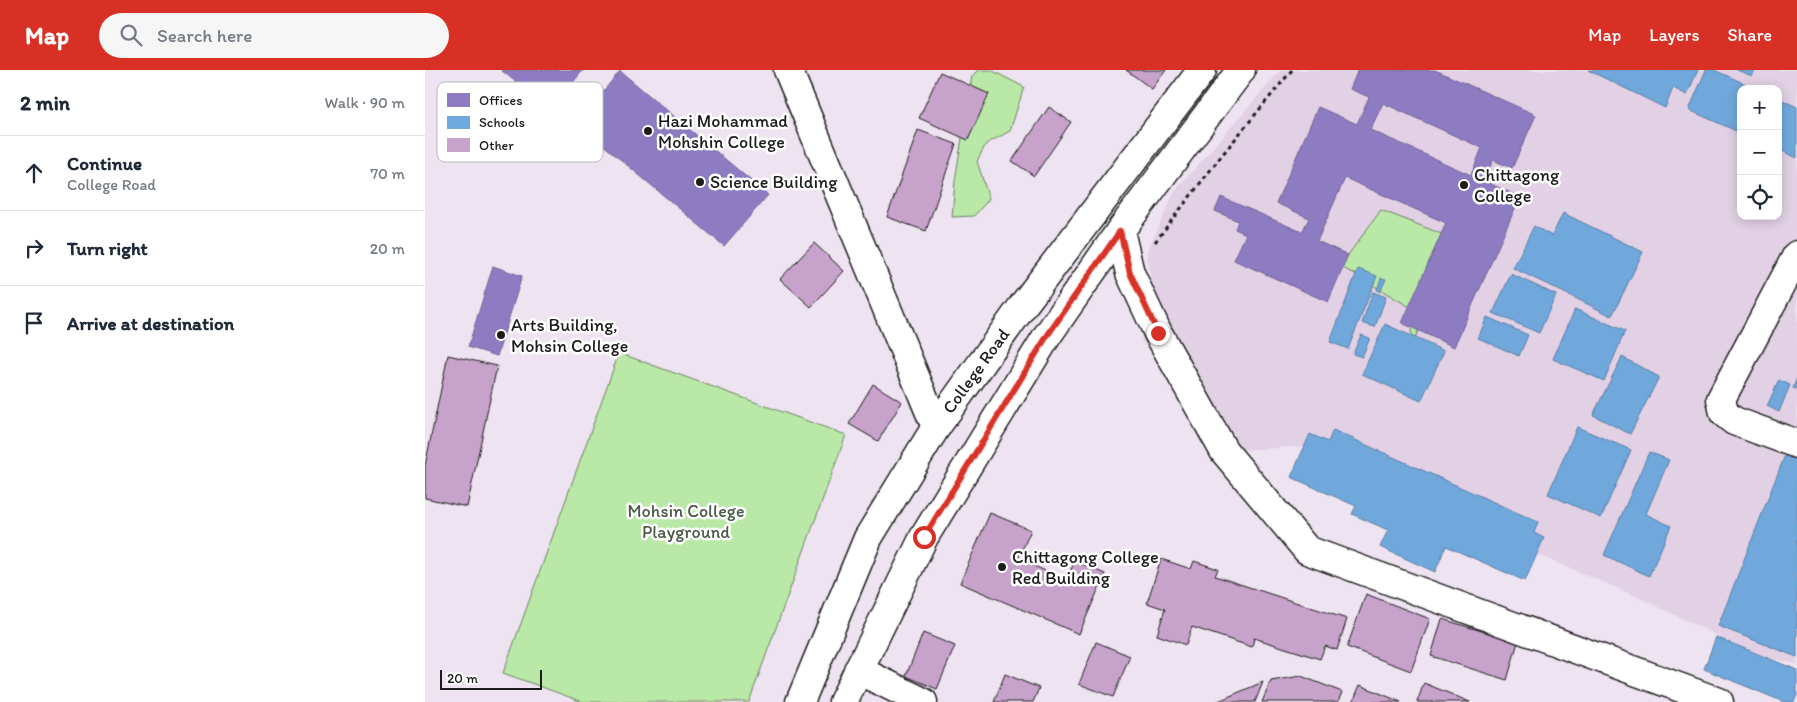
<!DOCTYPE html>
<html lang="en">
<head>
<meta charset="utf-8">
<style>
  :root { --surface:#fff; --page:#f6f6f7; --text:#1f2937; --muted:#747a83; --line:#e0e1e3; --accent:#d93025 }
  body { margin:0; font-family:Itim,sans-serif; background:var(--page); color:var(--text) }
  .controls { position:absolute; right:15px; top:15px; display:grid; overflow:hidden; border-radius:10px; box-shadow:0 2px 12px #0003 }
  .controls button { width:45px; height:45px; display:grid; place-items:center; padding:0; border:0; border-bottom:1px solid var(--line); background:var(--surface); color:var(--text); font:25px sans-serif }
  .scale { position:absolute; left:15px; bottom:12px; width:102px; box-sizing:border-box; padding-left:5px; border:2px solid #1c1c1c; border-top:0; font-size:14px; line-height:18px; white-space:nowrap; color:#1c1c1c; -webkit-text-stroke:4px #fff; paint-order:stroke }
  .stop { position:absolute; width:15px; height:15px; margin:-11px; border:4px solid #d93025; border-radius:50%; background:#fff }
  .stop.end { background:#d93025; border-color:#fff; box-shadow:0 1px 5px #0008 }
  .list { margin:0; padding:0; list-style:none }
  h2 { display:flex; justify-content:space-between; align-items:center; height:65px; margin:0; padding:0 20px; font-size:21px }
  h2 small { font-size:16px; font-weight:400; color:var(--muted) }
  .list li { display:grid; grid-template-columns:32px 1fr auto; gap:15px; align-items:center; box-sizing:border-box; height:75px; padding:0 20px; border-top:1px solid var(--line) }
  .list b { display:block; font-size:19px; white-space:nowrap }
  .list p { margin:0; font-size:16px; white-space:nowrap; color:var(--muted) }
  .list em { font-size:16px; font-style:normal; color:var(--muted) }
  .icon { flex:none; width:28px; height:28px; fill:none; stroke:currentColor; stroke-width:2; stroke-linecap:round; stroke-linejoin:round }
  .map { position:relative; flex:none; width:1372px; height:632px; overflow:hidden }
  header { display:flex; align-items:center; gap:30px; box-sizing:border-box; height:70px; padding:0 25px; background:var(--accent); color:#fff }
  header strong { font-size:24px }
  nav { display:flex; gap:28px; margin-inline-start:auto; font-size:18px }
  .search { width:350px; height:45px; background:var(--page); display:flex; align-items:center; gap:12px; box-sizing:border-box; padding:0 18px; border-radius:28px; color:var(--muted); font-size:19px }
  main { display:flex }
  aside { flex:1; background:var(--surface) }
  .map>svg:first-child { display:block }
  .built { fill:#e2d0e5; fill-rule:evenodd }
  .green { fill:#b9e8a7; stroke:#6a8262 }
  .offices { fill:#8e7cc3; stroke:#6c5f91; fill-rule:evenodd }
  .schools { fill:#6fa8dc; stroke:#567ea2 }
  .building { fill:#c7a3cc; stroke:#1c1c1c }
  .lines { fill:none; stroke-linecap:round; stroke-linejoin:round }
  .minor-casing { stroke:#1c1c1c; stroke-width:31 }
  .major-casing { stroke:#1c1c1c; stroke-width:31 }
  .path { stroke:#1c1c1c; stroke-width:3; stroke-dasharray:4 4; stroke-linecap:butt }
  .minor { stroke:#fff; stroke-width:28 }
  .major { stroke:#fff; stroke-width:28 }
  .route { stroke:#d93025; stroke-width:6 }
  .poi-dot { fill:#1c1c1c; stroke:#fff; stroke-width:2 }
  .labels { text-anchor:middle; stroke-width:5; stroke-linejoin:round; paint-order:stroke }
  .poi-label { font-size:18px; fill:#1c1c1c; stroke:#fff; text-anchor:start }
  .street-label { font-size:18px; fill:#1c1c1c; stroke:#fff }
  .park-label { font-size:18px; fill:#4b5946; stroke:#fff }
  .key { fill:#fff; stroke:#bbb; stroke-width:1 }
  .key-label { font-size:14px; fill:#1c1c1c }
</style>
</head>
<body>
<header>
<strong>Map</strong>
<div class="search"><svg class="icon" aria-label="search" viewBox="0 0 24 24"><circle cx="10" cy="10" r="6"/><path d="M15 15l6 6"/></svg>Search here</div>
<nav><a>Map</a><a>Layers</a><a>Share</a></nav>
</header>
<main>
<aside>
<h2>2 min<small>Walk · 90 m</small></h2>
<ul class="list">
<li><svg class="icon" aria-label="ahead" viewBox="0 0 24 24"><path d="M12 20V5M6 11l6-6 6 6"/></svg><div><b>Continue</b><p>College Road</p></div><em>70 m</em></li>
<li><svg class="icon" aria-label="right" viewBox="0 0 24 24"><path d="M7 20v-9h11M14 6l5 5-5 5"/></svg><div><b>Turn right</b></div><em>20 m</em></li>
<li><svg class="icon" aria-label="arrive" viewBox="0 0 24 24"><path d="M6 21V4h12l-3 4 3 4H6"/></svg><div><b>Arrive at destination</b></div></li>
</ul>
</aside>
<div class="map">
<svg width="1372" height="632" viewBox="0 0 1372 632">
  <rect width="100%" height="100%" fill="#eee3f0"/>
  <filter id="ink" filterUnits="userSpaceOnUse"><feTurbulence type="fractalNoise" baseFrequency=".02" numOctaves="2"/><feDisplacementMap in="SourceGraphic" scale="10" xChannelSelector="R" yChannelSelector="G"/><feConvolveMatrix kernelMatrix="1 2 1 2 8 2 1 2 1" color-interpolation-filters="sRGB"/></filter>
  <g filter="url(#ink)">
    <!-- built -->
    <path class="built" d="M856,0H1372V594L1337,587L1213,527L969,424L884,376L799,381L733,263L722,182L750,121ZM1316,19H1353V146H1316Z"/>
    <!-- green -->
    <g class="green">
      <path d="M553,0H566L599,17L585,61L561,74L552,91L564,129L549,146L527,147L530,111L547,6Z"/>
      <path d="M956,140L1032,170L987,275L985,237L915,196Z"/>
      <path d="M194,283L421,365L324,632H158L78,603Z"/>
    </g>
    <!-- offices -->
    <g class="offices">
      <path d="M76,0H158L126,40Z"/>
      <path d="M933,0H1010L1111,45L1087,98L1068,90L1059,111L1095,127L1029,277L977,253L1021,153L920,108L892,171L923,185L903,232L809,190L821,164L810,159L813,151L790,141L796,127L877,162L884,148L851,133L893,37L932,54L944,27L925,19ZM958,33L1057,78L1046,105L945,60Z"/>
      <path d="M195,1L343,125L299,176L152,53Z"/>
      <path d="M68,196L97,206L72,286L43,277Z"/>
    </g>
    <!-- schools -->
    <g class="schools">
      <path d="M1163,0H1273L1262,25L1248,18L1240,38Z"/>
      <path d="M1281,0H1289L1332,19H1316V63L1264,40Z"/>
      <path d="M1312,0H1330L1327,6Z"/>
      <path d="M1353,28L1372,37V88L1353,79Z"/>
      <path d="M1138,143L1218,182L1187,246L1088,198L1109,156L1127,166Z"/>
      <path d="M933,199L952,206L923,279L905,272Z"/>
      <path d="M1086,204L1131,225L1114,263L1068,243Z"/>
      <path d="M956,208L961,209L955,222L952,220Z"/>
      <path d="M948,222L961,227L950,257L937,253Z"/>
      <path d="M1150,239L1200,261L1179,311L1128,289Z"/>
      <path d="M1062,247L1103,265L1094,286L1053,268Z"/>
      <path d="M960,254L1019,281L996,331L937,304Z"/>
      <path d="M936,265L945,268L937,287L928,284Z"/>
      <path d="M1197,287L1234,307L1205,364L1168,345Z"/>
      <path d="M1372,308V319L1368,318Z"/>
      <path d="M1354,310L1365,315L1354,342L1342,336Z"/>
      <path d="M1152,357L1206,380L1176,448L1123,424Z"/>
      <path d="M908,360L1113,452L1109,463L1119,468L1100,511L1021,476L1010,502L955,477L963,460L927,444L931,436L866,407L885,364L903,372Z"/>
      <path d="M1224,382L1244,390L1221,444L1246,456L1224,506L1179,485Z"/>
      <path d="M1360,385L1372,390V587L1293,556Z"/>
      <path d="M1291,567L1372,600V625L1369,632H1359L1279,599Z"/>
    </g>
    <!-- building -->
    <g class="building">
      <path d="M701,0H741L727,19Z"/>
      <path d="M515,2L564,24L543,70L494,48Z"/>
      <path d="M624,37L646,52L609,106L587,91Z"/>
      <path d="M493,60L531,74L501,161L462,147Z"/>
      <path d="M389,173L419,201L386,237L355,209Z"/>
      <path d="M23,285L72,296L42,437L0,428V396Z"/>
      <path d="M448,314L477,332L453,371L424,354Z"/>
      <path d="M565,443L606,460L593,489L641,510L650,491L680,504L654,564L535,513Z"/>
      <path d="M736,489L766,499L769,491L793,499L790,506L922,549L912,580L900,576L895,589L829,568L827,577L767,557L761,575L732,565L740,539L722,533Z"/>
      <path d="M941,524L1005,549L986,601L922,577Z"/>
      <path d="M1017,549L1093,572L1082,610L1006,586Z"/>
      <path d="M498,563L530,576L512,619L481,606Z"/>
      <path d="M671,572L705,586L688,627L654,614Z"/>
      <path d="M580,604L614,618L608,632H569Z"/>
      <path d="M876,606L917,622L913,632H837L846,611Z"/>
      <path d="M838,612L830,632H791Z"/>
      <path d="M999,613L1045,632H992Z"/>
      <path d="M935,615L976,632H928Z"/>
    </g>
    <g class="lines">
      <!-- minor casing -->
      <g class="minor-casing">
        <g id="minor">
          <path d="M363,0L511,357"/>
          <path d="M695,161L705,203L733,263L799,381L882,480L1294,632"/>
          <path d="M1372,185L1296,329L1299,343L1309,351L1372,374"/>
          <path d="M433,600L498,632"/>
        </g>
      </g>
      <!-- major casing -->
      <g class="major-casing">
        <g id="major">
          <path d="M375,632L443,468L511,357L599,234L777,0"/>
          <path d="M418,632L499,467L622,266L695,161L816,0"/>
        </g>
      </g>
      <!-- path -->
      <path class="path" d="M730,172L797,85L867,0"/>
      <!-- minor -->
      <use href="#minor" class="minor"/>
      <!-- major -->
      <use href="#major" class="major"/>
    </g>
  </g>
  <g class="lines" filter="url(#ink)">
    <!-- route -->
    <path class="route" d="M499,467L622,266L695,161L705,203L733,263"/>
  </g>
  <!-- markers -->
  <g class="poi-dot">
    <circle cx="223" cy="61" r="5"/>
    <circle cx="275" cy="112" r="5"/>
    <circle cx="1039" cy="115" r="5"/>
    <circle cx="76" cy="265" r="5"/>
    <circle cx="577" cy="497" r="5"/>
  </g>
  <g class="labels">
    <!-- poi labels -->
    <g class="poi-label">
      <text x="233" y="57">Hazi Mohammad<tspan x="233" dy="21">Mohshin College</tspan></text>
      <text x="1049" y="111">Chittagong<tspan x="1049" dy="21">College</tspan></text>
      <text x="285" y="118">Science Building</text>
      <text x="86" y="261">Arts Building,<tspan x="86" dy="21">Mohsin College</tspan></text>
      <text x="587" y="493">Chittagong College<tspan x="587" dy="21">Red Building</tspan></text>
    </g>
    <!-- street labels -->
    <g class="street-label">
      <text transform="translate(551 301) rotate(-54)" y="6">College Road</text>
    </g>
    <!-- park labels -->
    <g class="park-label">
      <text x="261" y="447">Mohsin College<tspan x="261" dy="21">Playground</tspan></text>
    </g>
  </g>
  <!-- legend -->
  <rect x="12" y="12" width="166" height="80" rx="8" class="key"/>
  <rect x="22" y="23" width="23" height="14" fill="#8e7cc3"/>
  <rect x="22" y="46" width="23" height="13" fill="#6fa8dc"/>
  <rect x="22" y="68" width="23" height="14" fill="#c7a3cc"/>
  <g class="key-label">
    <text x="54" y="35">Offices</text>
    <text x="54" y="57">Schools</text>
    <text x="54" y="80">Other</text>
  </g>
</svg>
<div class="controls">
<button>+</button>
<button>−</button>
<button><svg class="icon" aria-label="locate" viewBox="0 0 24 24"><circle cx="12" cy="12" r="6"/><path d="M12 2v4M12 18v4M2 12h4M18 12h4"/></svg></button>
</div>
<div class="scale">20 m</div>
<div class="stop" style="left:499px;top:467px"></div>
<div class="stop end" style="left:733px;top:263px"></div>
</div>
</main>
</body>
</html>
